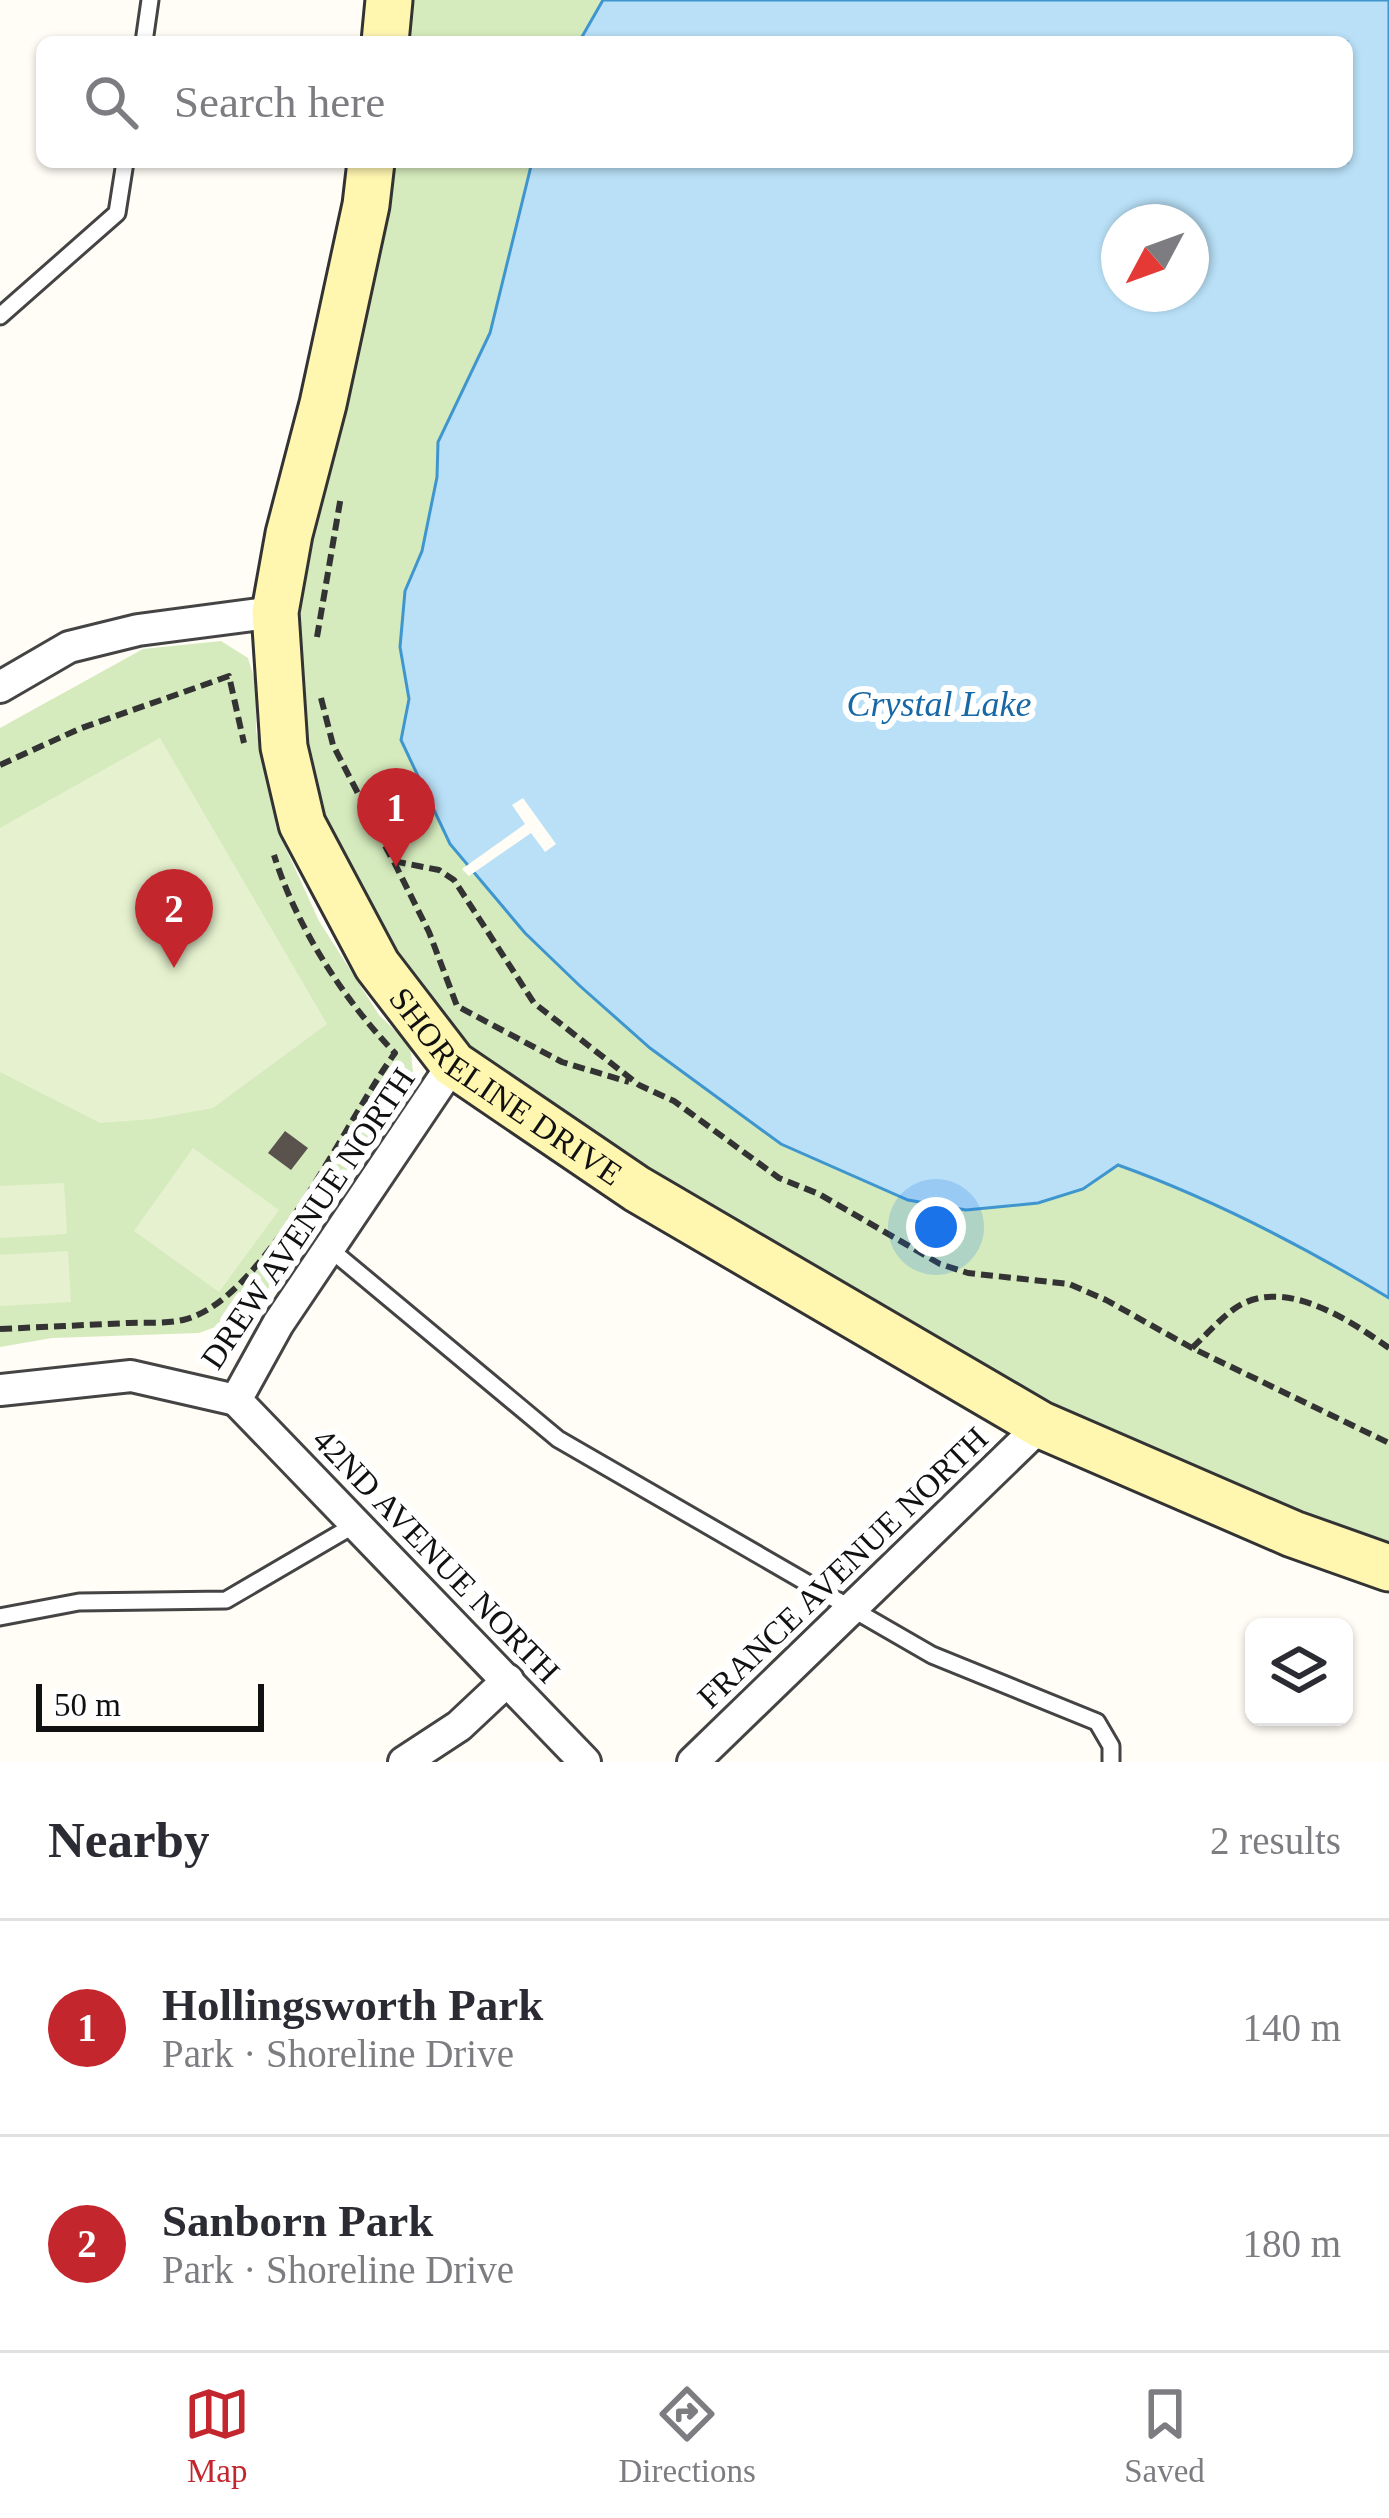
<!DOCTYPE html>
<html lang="en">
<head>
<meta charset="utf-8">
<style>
  :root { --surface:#fff; --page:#f2f2f3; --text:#2b2b33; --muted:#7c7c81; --line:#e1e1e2; --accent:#c4262e }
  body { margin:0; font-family:"Times New Roman",serif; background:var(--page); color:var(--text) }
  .controls { position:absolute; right:36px; bottom:36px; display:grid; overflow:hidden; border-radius:18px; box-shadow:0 3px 9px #0004 }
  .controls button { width:108px; height:108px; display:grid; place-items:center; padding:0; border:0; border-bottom:3px solid var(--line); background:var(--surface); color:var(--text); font:60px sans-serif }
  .compass { position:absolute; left:1101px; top:204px; width:108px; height:108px; border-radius:50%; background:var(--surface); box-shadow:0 3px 9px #0004; rotate:229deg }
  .scale { position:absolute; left:36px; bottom:30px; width:228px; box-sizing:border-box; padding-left:12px; border:6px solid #111; border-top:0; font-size:33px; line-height:42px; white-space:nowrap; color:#111; -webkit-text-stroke:9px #fff; paint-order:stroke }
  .you { position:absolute; left:936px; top:1227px; width:42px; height:42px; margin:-30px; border:9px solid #fff; border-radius:50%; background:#1a73e8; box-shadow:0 0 0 18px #1a73e833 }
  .badge { display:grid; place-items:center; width:78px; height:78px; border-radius:50%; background:var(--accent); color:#fff; font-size:39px; font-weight:700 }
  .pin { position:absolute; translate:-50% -99px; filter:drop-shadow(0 3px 6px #0008) }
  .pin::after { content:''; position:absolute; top:63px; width:42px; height:36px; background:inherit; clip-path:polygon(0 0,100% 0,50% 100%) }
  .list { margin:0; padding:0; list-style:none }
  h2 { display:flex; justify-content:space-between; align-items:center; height:156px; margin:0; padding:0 48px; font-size:51px }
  h2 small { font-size:39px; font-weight:400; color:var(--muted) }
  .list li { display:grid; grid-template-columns:78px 1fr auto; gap:36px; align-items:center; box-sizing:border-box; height:216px; padding:0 48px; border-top:3px solid var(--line) }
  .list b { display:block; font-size:45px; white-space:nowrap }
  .list p { margin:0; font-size:39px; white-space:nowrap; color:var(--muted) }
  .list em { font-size:39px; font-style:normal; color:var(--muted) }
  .icon { flex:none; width:66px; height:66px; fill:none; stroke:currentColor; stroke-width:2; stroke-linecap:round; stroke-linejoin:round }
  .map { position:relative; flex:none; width:1389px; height:1762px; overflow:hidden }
  .search { position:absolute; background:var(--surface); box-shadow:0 3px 9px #0004; left:36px; right:36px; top:36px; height:132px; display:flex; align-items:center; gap:30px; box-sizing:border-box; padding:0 42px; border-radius:18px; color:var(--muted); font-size:45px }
  .sheet { height:588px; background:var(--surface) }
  nav { display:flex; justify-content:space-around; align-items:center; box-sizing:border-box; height:168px; border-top:3px solid var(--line); background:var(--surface); font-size:33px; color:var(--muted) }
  nav a { display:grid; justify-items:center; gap:6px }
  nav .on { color:var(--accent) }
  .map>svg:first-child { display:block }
  .green { fill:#d5ebbd }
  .pitch { fill:#e6f2cf }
  .water { fill:#b9e0f7; stroke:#3f96cf; stroke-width:3; fill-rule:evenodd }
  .pier { fill:#fffdf5 }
  .building { fill:#5a524d }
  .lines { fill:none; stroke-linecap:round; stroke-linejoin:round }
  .lane-casing { stroke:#444; stroke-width:21 }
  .street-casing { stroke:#444; stroke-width:36 }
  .secondary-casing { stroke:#333; stroke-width:51 }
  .path { stroke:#333; stroke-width:6; stroke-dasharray:12 6; stroke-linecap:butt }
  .lane { stroke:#fff; stroke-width:15 }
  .street { stroke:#fff; stroke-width:30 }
  .secondary { stroke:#fff6b0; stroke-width:45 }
  .labels { text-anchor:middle; stroke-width:12; stroke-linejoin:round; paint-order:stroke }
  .street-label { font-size:33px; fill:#111; stroke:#fff }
  .water-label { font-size:36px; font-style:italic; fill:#1768a6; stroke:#fff }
</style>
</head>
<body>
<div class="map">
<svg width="1389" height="1762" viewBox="0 0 1389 1762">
  <rect width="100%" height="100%" fill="#fffdf5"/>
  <!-- green -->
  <g class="green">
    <path d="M389,0H603L579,42H385Z"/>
    <path d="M371,162H532L490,333L438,442L437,477L422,551L405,591L400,647L409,699L401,740L650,1048L782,1144L908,1199L966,1210L1038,1203L1083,1189L1117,1165C1212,1198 1303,1246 1389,1298V1568L1041,1425L453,1064L334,891L275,612Z"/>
    <path d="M221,641L248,658L256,684V732L271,781L276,827L319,921L379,1015L410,1045L413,1072L276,1282L226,1323L199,1333L52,1338L0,1347V728L143,649Z"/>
  </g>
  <!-- pitch -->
  <g class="pitch">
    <path d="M160,738L327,1024L213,1108L152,1119L100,1123L0,1072V828Z"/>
    <path d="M193,1148L279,1210L219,1292L134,1231Z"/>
    <path d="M64,1183L67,1234L0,1238V1186Z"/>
    <path d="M68,1251L71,1302L0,1306V1255Z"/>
  </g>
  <!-- water -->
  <path class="water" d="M603,0H1389V1298C1303,1246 1213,1199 1118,1165L1083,1189L1038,1203L966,1210L908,1200L781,1144L650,1048L580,986L525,933L450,844L401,740L409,699L400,647L405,591L422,551L437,477L438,442L490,333L532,162H1347V42H579ZM1119,222H1191V294H1119Z"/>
  <!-- pier -->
  <path class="pier" d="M523,798L556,844L545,852L531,833L469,876L462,869L525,824L512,805Z"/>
  <!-- building -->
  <path class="building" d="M285,1131L308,1148L291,1170L268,1153Z"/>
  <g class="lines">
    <!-- lane casing -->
    <g class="lane-casing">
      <g id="lane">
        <path d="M144,42L150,0"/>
        <path d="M0,316L117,213L125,162"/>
        <path d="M330,1249L558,1439L932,1655L1097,1722L1111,1746V1762"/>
        <path d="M0,1617L79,1602L226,1600L356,1524"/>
      </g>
    </g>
    <!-- street casing -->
    <g class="street-casing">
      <g id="street">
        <path d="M0,687L69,647L138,630L275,612"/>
        <path d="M0,1390L131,1376L236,1400L278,1324L453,1064"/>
        <path d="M236,1400L585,1762"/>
        <path d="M404,1762L459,1726L508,1680"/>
        <path d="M693,1762L1041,1425"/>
      </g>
    </g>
    <!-- secondary casing -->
    <g class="secondary-casing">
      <g id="secondary">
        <path d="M385,42L389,0"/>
        <path id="s1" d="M371,162L366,205L323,404L289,534L275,612L284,747L302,824L377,965L453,1064L637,1189L1041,1425L1293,1534L1389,1568"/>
      </g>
    </g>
    <!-- path -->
    <g class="path">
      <path d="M317,637L341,496"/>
      <path d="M321,698L333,745L393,861L439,870L454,880L534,1003L639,1085L674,1101L779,1178L819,1194L940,1264L968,1273L1069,1284L1106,1300L1192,1348L1389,1443"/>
      <path d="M0,765L79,729L229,676L244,743"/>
      <path d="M394,862L429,932L457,1006L562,1062L629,1082"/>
      <path d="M0,1329C43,1327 85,1325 128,1323C146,1322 166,1324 183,1320C265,1301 345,1121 395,1053C343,999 296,926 274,855"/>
      <path d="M1192,1348C1206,1335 1219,1320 1234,1309C1282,1275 1348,1319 1389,1348"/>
    </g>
    <!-- lane -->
    <use href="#lane" class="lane"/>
    <!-- street -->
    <use href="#street" class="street"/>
    <!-- secondary -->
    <use href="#secondary" class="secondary"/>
  </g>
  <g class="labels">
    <!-- street labels -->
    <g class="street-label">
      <text dy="12" stroke="none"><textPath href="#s1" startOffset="1014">SHORELINE DRIVE</textPath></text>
      <text transform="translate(307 1218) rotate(-56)" y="12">DREW AVENUE NORTH</text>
      <text transform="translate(437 1555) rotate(46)" y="12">42ND AVENUE NORTH</text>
      <text transform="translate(842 1567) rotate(-44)" y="12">FRANCE AVENUE NORTH</text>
    </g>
    <!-- water labels -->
    <g class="water-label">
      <text x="939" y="716">Crystal Lake</text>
    </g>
  </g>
</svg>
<div class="controls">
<button><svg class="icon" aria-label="layers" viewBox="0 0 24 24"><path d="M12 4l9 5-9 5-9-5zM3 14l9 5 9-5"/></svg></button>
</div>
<svg class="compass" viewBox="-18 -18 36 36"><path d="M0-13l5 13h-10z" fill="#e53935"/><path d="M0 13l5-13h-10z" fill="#7c7c81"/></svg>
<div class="scale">50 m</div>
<div class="you"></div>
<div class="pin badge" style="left:396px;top:867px">1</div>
<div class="pin badge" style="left:174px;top:968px">2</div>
<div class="search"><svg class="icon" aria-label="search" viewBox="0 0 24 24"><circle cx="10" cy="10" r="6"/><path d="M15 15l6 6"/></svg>Search here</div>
</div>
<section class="sheet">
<h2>Nearby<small>2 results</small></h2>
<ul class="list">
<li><span class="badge">1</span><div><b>Hollingsworth Park</b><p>Park · Shoreline Drive</p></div><em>140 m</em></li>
<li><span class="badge">2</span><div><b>Sanborn Park</b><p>Park · Shoreline Drive</p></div><em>180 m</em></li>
</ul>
</section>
<nav>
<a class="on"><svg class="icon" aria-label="map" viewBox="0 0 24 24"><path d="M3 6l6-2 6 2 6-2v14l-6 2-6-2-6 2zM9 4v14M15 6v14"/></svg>Map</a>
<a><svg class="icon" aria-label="directions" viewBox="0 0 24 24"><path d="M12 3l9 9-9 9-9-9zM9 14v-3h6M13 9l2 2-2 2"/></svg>Directions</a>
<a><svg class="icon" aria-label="saved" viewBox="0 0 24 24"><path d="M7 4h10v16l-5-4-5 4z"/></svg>Saved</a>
</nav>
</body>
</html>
